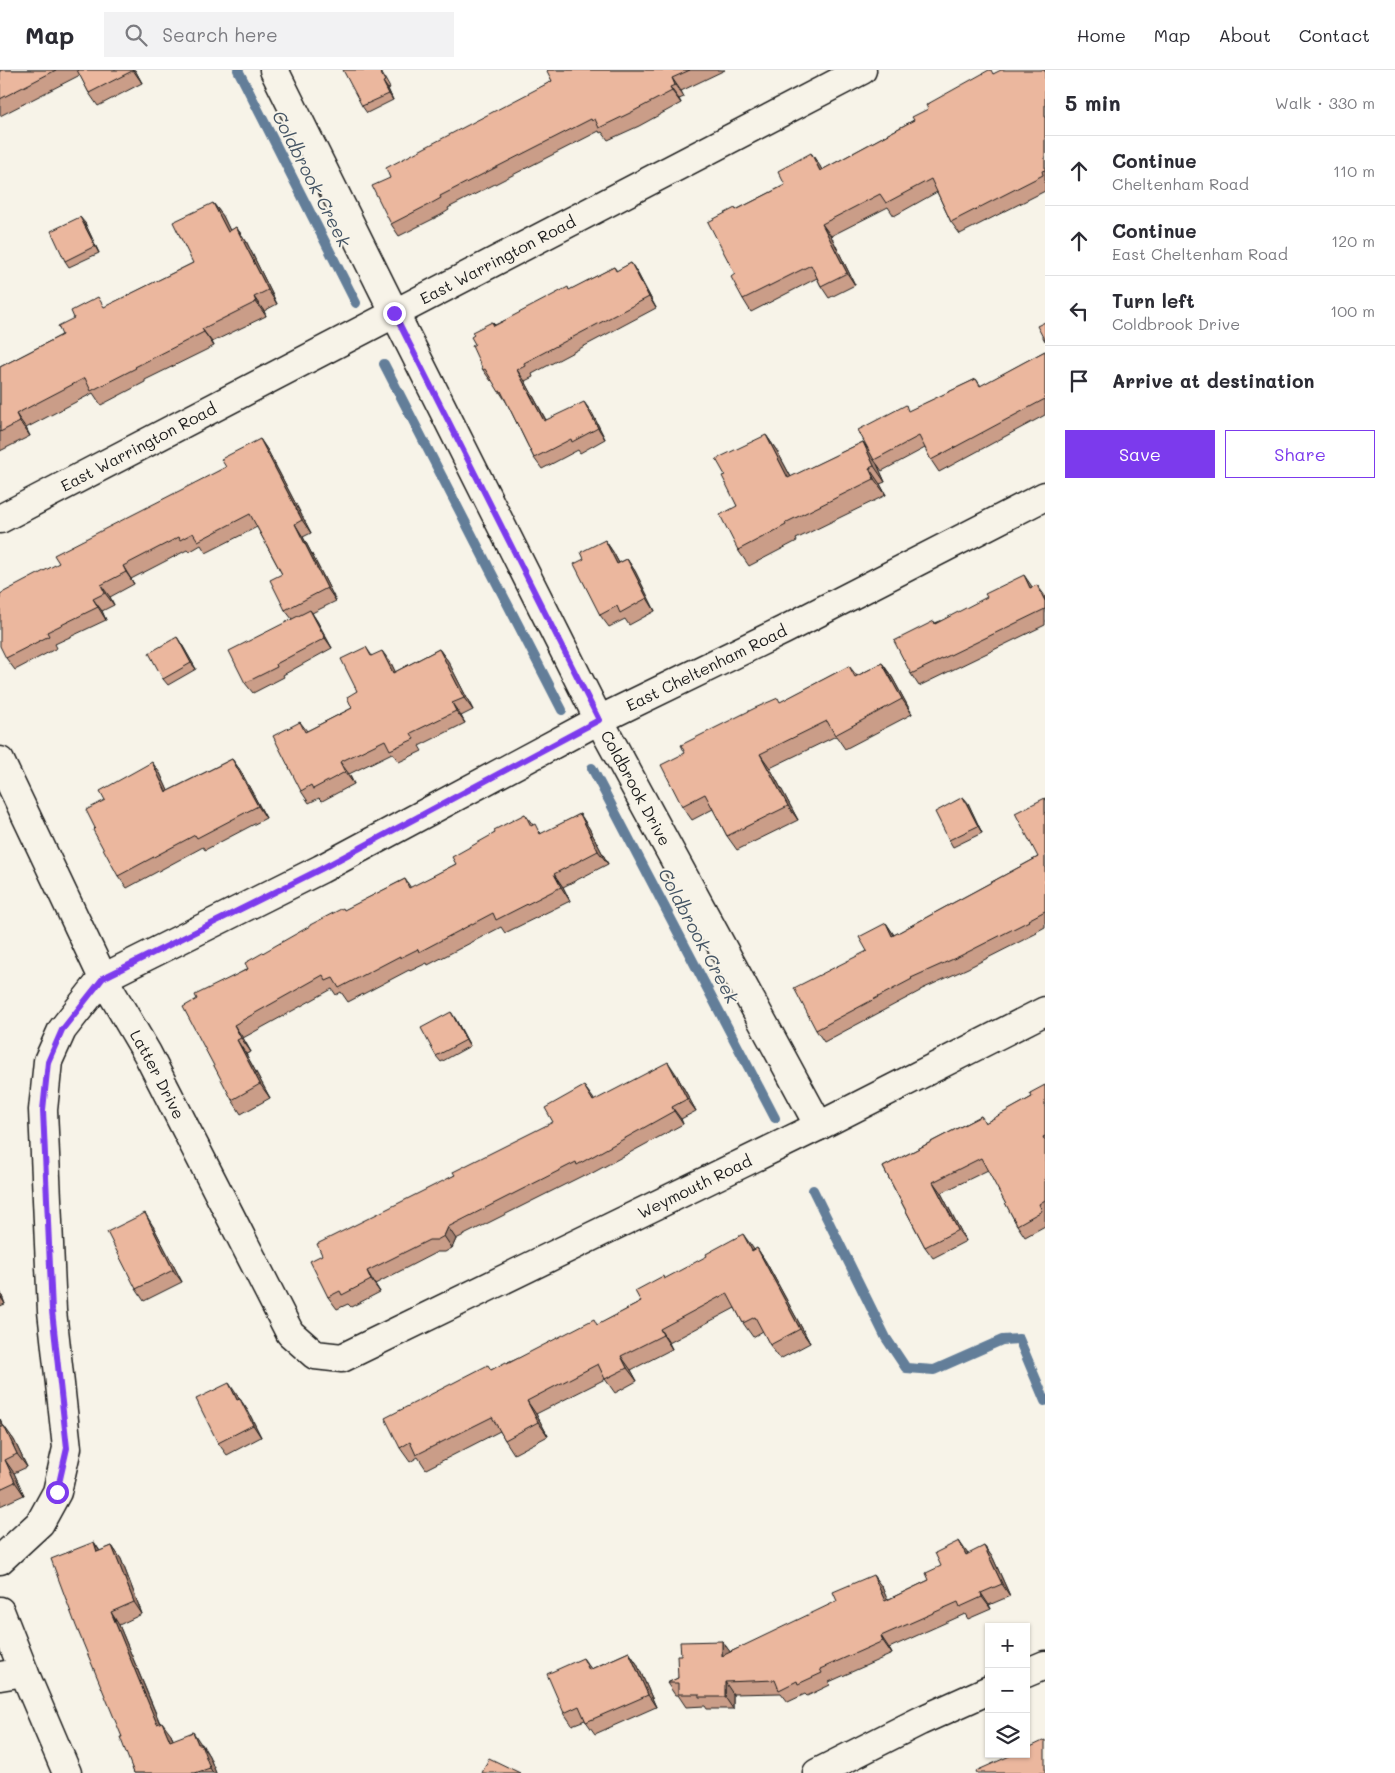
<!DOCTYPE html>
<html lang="en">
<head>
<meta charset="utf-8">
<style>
  :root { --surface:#fff; --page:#f2f2f3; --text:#2b2b33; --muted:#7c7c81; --line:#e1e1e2; --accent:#7c3aed }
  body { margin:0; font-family:Mali,sans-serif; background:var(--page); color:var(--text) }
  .controls { position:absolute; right:15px; bottom:15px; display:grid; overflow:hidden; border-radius:0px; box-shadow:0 1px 4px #0004 }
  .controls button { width:45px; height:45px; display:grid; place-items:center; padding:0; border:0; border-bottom:1px solid var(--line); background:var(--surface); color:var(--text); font:25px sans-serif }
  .stop { position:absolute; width:15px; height:15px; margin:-11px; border:4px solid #7c3aed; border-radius:50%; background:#fff }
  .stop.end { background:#7c3aed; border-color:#fff; box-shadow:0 1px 5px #0008 }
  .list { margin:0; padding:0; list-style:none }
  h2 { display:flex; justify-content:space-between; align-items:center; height:65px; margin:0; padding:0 20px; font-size:21px }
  h2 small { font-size:16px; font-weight:400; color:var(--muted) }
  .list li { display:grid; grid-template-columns:32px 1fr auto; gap:15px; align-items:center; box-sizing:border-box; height:70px; padding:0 20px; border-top:1px solid var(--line) }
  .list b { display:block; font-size:19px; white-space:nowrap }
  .list p { margin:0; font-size:16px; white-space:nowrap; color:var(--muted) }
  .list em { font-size:16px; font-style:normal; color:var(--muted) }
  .actions { display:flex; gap:10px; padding:15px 20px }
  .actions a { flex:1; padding:11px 0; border:1px solid var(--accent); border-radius:0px; text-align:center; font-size:18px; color:var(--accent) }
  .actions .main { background:var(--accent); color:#fff }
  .icon { flex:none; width:28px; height:28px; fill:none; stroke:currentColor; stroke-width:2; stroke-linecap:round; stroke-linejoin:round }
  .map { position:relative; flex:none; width:1045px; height:1703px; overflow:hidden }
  header { display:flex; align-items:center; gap:30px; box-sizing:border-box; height:70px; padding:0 25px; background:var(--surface); border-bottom:1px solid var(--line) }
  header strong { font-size:24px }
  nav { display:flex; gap:28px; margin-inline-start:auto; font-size:18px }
  .search { width:350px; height:45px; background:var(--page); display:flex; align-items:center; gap:12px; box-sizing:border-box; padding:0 18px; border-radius:0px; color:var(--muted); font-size:19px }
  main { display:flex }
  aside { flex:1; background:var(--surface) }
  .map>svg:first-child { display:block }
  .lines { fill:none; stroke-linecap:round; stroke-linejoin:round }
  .stream { stroke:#637e99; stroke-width:10 }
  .street-casing { stroke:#1c1c1c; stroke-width:31 }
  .street { stroke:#f7f3e8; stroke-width:28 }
  .wall { fill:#ca9d88; stroke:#1c1c1c }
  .shaded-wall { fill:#a4806f; stroke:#1c1c1c }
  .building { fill:#ebb79e; stroke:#1c1c1c }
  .route { stroke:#7c3aed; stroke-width:6 }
  .labels { text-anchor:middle; stroke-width:4; stroke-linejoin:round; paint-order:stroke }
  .street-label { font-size:16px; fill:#1c1c1c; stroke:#f7f3e8 }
  .water-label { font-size:18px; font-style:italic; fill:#455565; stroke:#f7f3e8 }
</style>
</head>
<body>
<header>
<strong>Map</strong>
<div class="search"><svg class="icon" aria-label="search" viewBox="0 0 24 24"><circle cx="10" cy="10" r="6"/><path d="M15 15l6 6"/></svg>Search here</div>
<nav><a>Home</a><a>Map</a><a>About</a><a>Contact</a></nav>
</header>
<main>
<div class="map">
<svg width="1045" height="1703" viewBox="0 0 1045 1703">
  <rect width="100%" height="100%" fill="#f7f3e8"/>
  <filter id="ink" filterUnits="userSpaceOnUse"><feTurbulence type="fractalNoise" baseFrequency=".02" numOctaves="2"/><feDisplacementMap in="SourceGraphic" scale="10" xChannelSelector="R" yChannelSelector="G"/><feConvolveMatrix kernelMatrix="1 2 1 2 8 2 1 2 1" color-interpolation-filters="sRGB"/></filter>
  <g filter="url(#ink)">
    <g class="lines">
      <!-- stream -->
      <g class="stream">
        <path d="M238,0L356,233"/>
        <path d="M384,294L562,640"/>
        <path d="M592,698L775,1048"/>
        <path d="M813,1120L886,1268L906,1298L934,1300L1002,1270L1019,1269L1045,1331"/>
      </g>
      <!-- street casing -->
      <g class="street-casing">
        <g id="street">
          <path id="s1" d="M274,0L383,220L599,650L819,1056"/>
          <path id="s2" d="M0,449L862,0"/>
          <path id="s3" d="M0,691L103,908L147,983L290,1263L315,1285L342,1288L819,1056L1045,941"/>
          <path id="s4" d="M0,1490L40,1453L57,1422L67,1378L52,1241L43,1040L48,991L62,960L103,908L321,799L599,650L784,560L1045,426"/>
          <path d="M0,1541L24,1602L67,1703"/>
          <path d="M1026,1603L1045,1595"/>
          <path d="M0,1606L24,1602"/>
          <path d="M817,1703L920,1651L989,1620"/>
        </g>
      </g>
      <!-- street -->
      <use href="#street" class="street"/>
    </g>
    <!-- wall -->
    <g class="wall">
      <path d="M0,0H135L142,13L98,36L89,23L80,5L0,46Z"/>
      <path d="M380,0L390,18L388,19L393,30L367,43L362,36Z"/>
      <path d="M548,0H725L681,21L684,27L679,29L681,33L639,56L608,70L602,62L600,63L599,61L448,138L449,140L441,145L399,166L391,154L390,108L552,11Z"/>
      <path d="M1045,0V121L960,164L951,152L937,122L894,146L888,137L831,166L855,215L829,228L821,216L817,208L751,242L743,229L735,204L736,140L785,115L811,83L822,100L914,50L993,4Z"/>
      <path d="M213,133L223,146L230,161L236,157L246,171L277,234L264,241L266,246L212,272L214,276L145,310V312L101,335L93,323L26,358L30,366L0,381V297L62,265L105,237L193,193Z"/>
      <path d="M85,153L99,183L69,197L65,191Z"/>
      <path d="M631,193L638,204L656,238L532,304L533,307L525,311L546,350L592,343L605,369L580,383L578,380L542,399L534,388L507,333L492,310L491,311L483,300L475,274L474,265L492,252L495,255L570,220L614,197L617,201Z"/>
      <path d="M1045,281V345L939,402L931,390L925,378L882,401L877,394L885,412L880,414L886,425L796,469L797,471L749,496L738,480L737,436L725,405L766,365L777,381L791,407L863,372L869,381L909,341L976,309L981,316Z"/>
      <path d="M260,369L268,381L311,463L303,467L336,531L312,543L317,551L332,578L283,605L284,607L253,623L245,613L292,549L285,540L282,504L257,457L206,483L201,475L189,482L187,480L131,509L134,514L110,527L114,535L102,541L106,550L55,574L57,578L15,600L6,588L59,493L226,397Z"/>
      <path d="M605,470L613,482L619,493L627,489L635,501L655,541L629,555L625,549L609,557L600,545L584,489Z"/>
      <path d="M1032,517L1045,526V555L919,616L911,604L935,553Z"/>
      <path d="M181,573L196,599L168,615L163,609Z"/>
      <path d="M366,577L372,586L391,593L395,602L439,579L448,591L473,640L461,646L465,653L419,676L422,681L399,692L392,683L349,704L354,714L322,731L319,728L309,733L301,721L300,652L307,661L352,638L357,621Z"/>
      <path d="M882,593L892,607L912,644L845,679L836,666L770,698L798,750L737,780L727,766L713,739L692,750L682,736L685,683L849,596L857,606Z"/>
      <path d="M232,689L240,700L266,748L205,780L203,777L127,818L118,806L160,703L168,721Z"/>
      <path d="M963,727L968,733L982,763L953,777L949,770Z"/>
      <path d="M1045,728V857L1036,862L1037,863L968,898L920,920V921L824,972L816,960L867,881L886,853L894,865L1038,787Z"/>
      <path d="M525,744L533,755L542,764L580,744L589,758L608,794L563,817L570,831L505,863L501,857L428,895L427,893L410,901L409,900L348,932L341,922L336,925L332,919L243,968L251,982L246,984L270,1028L241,1044L232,1030L197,929L345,840L405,809L411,818L456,794L495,763Z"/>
      <path d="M455,948L470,976L441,992L436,986Z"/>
      <path d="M676,1004L696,1041L681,1049L683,1054L585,1107L584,1105L456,1169L452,1178L445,1182H437L375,1214L380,1222L351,1237L348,1234L337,1239L328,1227L322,1185L455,1105L594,1031Z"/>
      <path d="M1045,1015V1156L1025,1167L1017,1155L988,1100L941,1123L966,1171L933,1188L925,1177L883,1097L981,1046L986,1053L1032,1027Z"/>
      <path d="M153,1156L182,1212L144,1231L136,1219Z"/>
      <path d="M757,1178L766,1192L810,1273L780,1289L770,1275L763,1261L753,1267L743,1253L735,1238L669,1273L672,1279L631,1300L637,1311L615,1323L605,1309L536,1344L548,1366L514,1384L505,1370L500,1361L426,1399L418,1387L410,1392L400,1378L491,1300L598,1255L641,1232L665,1209L754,1180Z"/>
      <path d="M0,1221L5,1234L0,1236Z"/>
      <path d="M237,1325L248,1341L261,1367L227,1385L218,1373Z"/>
      <path d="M0,1349L4,1357L14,1370L27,1397L14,1403L24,1425L0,1436Z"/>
      <path d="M94,1472L100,1481L112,1476L121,1489L142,1544L119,1555L160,1653L171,1664L173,1670L202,1674L209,1686L216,1703H134L122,1667Z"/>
      <path d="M984,1476L993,1488L1010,1526L989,1535L991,1539L968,1549L965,1544L889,1578L892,1584L829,1612L830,1615L807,1626L805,1624L788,1632L781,1623L733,1624V1639H707L705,1636L686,1637L678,1625H675L667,1613L678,1608L681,1585L722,1571L730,1582L882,1517L887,1530L929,1510Z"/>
      <path d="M629,1582L637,1594L656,1637L595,1664L585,1650L572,1655L564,1643L591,1599Z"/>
    </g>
    <!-- shaded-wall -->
    <g class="shaded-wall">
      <path d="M133,0H135L142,13Z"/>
      <path d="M672,8L681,21L684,27L675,15Z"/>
      <path d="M383,12L388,19L393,30L389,24Z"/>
      <path d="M670,17L679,29L681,33L672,21Z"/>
      <path d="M811,83L820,96L829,114L820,101Z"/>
      <path d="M213,133L223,146L237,175L228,162Z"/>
      <path d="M80,147L85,153L99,183L95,176Z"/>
      <path d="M822,154L831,166L855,215L847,203Z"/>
      <path d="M236,157L246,171L277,234L268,220Z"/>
      <path d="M631,193L638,204L656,238L649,227Z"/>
      <path d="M254,227L264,241L266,246L256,232Z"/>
      <path d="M202,259L212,272L214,276L204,262Z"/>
      <path d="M517,300L525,311L552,362L544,351Z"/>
      <path d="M584,332L592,343L605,369L598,358Z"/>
      <path d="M16,344L26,358L30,366L20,352Z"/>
      <path d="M766,365L777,381L800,424L788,408Z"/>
      <path d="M260,369L268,381L311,463L302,450Z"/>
      <path d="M863,372L874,388V390L877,394L885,412L874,396Z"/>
      <path d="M869,398L880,414L886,425L874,409Z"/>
      <path d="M295,454L303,467L336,531L327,518Z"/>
      <path d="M605,470L613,482L626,506L617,494Z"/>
      <path d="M627,489L635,501L655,541L647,528Z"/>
      <path d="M123,496L131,509L134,514L126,502Z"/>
      <path d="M1024,505L1033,518H1030Z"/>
      <path d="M101,515L110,527L114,535L105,523Z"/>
      <path d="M1037,515L1045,526V531Z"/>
      <path d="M93,529L102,541L106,550L98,537Z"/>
      <path d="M310,540L317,551L332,578L325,568Z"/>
      <path d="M177,567L181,573L196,599L191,593Z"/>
      <path d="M439,579L448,591L473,640L464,628Z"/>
      <path d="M382,581L391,593L402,615L393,603Z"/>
      <path d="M882,593L892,607L912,644L902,629Z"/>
      <path d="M452,633L461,646L465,653L456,641Z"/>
      <path d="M760,684L770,698L798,750L788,736Z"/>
      <path d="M232,689L240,700L266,748L258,736Z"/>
      <path d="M152,692L160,703L174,734L166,722Z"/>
      <path d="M340,692L349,704L354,714L345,702Z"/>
      <path d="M963,727L968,733L982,763L978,756Z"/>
      <path d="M580,744L589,758L608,794L598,781Z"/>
      <path d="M554,804L563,817L570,831L561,817Z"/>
      <path d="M886,853L894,865L892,866Z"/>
      <path d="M451,942L455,948L470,976L466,970Z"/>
      <path d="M234,955L243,968L251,982L241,968Z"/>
      <path d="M237,970L246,984L270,1028L260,1014Z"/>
      <path d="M668,992L676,1004L696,1041L687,1029Z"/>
      <path d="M584,1016L593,1028L601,1044L593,1031Z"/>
      <path d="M672,1037L681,1049L683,1054L674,1041Z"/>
      <path d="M933,1112L941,1123L966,1171L958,1160Z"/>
      <path d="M145,1143L153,1156L182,1212L173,1200Z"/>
      <path d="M448,1157L456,1169L452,1178L444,1166Z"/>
      <path d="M743,1164L753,1178L762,1194L752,1181Z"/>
      <path d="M757,1178L766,1192L810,1273L800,1259Z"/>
      <path d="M367,1201L375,1214L380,1222L371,1210Z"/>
      <path d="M0,1221L5,1234L0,1226Z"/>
      <path d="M660,1259L669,1273L672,1279L663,1265Z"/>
      <path d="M621,1286L631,1300L637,1311L627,1298Z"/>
      <path d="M229,1313L237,1325L246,1342L237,1330Z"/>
      <path d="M240,1329L248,1341L261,1367L253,1355Z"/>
      <path d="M527,1331L536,1344L548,1366L538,1352Z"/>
      <path d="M0,1349L10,1371L0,1355Z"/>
      <path d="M4,1356L14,1370L27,1397L17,1384Z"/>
      <path d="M5,1390L14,1403L24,1425L15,1412Z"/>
      <path d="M959,1471L968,1484L966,1485Z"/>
      <path d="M94,1472L102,1485L97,1482Z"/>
      <path d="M112,1476L121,1489L142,1544L134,1532Z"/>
      <path d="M984,1476L993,1488L1010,1526L1002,1514Z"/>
      <path d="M873,1505L882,1517L893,1543L885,1531Z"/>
      <path d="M981,1523L989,1535L991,1539L982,1527Z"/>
      <path d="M111,1542L119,1555L165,1666L157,1654Z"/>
      <path d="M881,1566L889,1578L892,1584L883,1571Z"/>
      <path d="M722,1571L731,1583L722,1586Z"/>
      <path d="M629,1582L637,1594L656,1637L648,1625Z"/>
      <path d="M583,1588L592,1600H589Z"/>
      <path d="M725,1612L733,1624V1639L725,1627Z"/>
      <path d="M162,1652L171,1664L178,1683L170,1671Z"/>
      <path d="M193,1662L209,1686L216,1703H213L210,1698L198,1674Z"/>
    </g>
    <!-- building -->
    <g class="building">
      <path d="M0,0H56L0,29Z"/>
      <path d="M77,0H134L89,23Z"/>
      <path d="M343,0H379L385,11L383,12L389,24L362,36Z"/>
      <path d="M548,0H690L672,8L675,15L670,17L672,21L630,43L599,58L595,49L592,51L591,49L440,126L441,128L432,133L391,154L372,116L390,108L386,98L552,11L547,1Z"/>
      <path d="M989,0H991L993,4L1001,0H1045V100L1042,101L1043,105L951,152L931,109L886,133L880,124L822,154L847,203L821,216L811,195L743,229L731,207L735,204L708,152L735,138L736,140L785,115L778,101L811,83L820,101L914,50L912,47L928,39L926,35Z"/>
      <path d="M213,133L228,162L236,157L268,220L254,227L256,232L202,259L204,262L135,297L136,298L91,321L85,308L16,344L20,352L0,362V297L62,265L58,256L74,248L71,241L98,227L104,237L193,193L173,152Z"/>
      <path d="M80,147L95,176L65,191L51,161Z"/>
      <path d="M631,193L649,227L524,293L525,296L517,300L544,351L584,332L598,358L572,372L571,369L534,388L501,321L499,322L485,299L483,300L472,276L475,274L471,267L474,265L472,262L492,252L494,256L568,217L569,220L614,197L616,201Z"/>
      <path d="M1045,252V271L1037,256Z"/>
      <path d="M1045,281V329L931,390L919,366L874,390L858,360L906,335L908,341L976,309L980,316Z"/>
      <path d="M766,365L788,408L863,372L874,396L869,398L874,409L785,453L786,455L738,480L720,445L737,436L722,406L725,405L716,389Z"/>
      <path d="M260,369L302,450L295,454L327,518L285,540L270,510L282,504L250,444L198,471L193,463L180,470L179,467L123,496L126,502L101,515L105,523L93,529L98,537L47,562L49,566L6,588L0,576V524L59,493L54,485L226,397L221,389Z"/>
      <path d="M605,470L617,494L627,489L647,528L620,543L617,536L600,545L574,494L584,489L581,482Z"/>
      <path d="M1024,505L1030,518L1037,515L1045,531V539L911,604L894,571L934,551L935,554L987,527L985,524Z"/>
      <path d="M310,540L325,568L276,594L277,597L245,613L229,581Z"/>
      <path d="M177,567L191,593L163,609L149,583Z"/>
      <path d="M366,577L371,586L382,581L393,603L439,579L464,628L452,633L456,641L411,663L414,669L390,680L385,670L340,692L345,702L313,719L311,715L301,721L273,666L300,652L305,662L352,638L347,627L357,621L341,589Z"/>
      <path d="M882,593L902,629L835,665L827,651L760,684L788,736L727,766L705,724L682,736L661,695L685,683L681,675L755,638L778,628L780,632L849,596L855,607Z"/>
      <path d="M232,689L258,736L197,768L195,765L118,806L93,760L95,758L86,740L105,730L100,721L152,692L166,722Z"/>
      <path d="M963,727L978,756L949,770L935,742Z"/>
      <path d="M1045,728V841L1028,850L1029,851L960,886L911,908L912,909L816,960L794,918L867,881L859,867L886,853L892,866L1038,787L1015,743Z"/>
      <path d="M525,744L531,756L535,754L540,764L580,744L598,781L554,804L561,817L496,850L493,843L419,882L418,879L400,888V886L339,918L333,908L326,911L323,905L234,955L241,968L237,970L260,1014L232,1030L183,937L197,929L195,925L248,899L245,893L310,856V855L343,838L344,840L405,809L409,818L456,794L452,787L495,763L494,760Z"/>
      <path d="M451,942L466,970L436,986L421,958Z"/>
      <path d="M668,992L687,1029L672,1037L674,1041L577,1095L576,1092L448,1157L444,1166L437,1170H429L367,1201L371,1210L342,1225L340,1221L328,1227L310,1191L322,1185L317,1174L455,1105L453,1102L553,1052L545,1038L584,1016L593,1031Z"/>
      <path d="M1045,1015V1066L1043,1067L1045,1071V1130L1039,1134L1042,1141L1017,1155L981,1088L933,1112L958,1160L925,1177L883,1097L981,1046L985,1053L1032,1027L1030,1023Z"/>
      <path d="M145,1143L173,1200L136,1219L107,1162Z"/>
      <path d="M743,1164L752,1181L757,1178L800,1259L770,1275L755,1247L743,1253L727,1223L660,1259L663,1265L621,1286L627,1298L605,1309L598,1294L527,1331L538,1352L505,1370L492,1347L416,1385L410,1372L400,1378L385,1348L488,1295L491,1300L506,1292L507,1294L594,1249L597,1255L641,1232L635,1221L663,1206L664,1209L707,1186L706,1184Z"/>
      <path d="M229,1313L237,1330L240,1329L253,1355L218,1373L196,1329Z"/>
      <path d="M0,1355L1,1358L4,1356L17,1384L5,1390L15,1412L0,1419Z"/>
      <path d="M959,1471L966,1485L984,1476L1002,1514L981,1523L982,1527L960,1537L958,1532L881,1566L883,1571L820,1599L822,1603L798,1614L797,1611L779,1620L775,1610L725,1612V1627H699V1624H678V1613H667L678,1608L677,1585H681L680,1572L722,1571V1586L837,1531L833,1522L873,1505L885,1531L929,1510L926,1503L941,1496L935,1483Z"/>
      <path d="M94,1472L97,1482L112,1476L134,1532L111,1542L157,1654L162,1652L170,1671L193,1662L198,1674H201L210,1698L195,1703H134L120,1667H122L76,1556L51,1489Z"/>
      <path d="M629,1582L648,1625L586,1652L579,1636L564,1643L547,1604L583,1588L589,1600Z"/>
      <path d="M1045,1670V1703H977L976,1701L1014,1684H1026V1679Z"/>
      <path d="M489,1688L520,1703H482Z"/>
    </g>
  </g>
  <g class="lines" filter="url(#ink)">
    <!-- route -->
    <path class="route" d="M57,1422L67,1378L52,1241L43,1040L48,992L62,960L103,908L321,799L599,650L394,243"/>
  </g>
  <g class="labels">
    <!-- street labels -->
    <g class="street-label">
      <text dy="6" stroke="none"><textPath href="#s2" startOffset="561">East Warrington Road</textPath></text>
      <text dy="6" stroke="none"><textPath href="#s2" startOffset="156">East Warrington Road</textPath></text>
      <text dy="6" stroke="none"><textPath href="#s4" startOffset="1302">East Cheltenham Road</textPath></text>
      <text dy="6" stroke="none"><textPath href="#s1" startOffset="804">Coldbrook Drive</textPath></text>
      <text dy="6" stroke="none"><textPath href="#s3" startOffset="351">Latter Drive</textPath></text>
      <text dy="6" stroke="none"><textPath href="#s3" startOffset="1094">Weymouth Road</textPath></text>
    </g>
    <!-- water labels -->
    <g class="water-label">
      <text transform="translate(311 109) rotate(63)" y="6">Coldbrook Creek</text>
      <text transform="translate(698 866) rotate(62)" y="6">Coldbrook Creek</text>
    </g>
  </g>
</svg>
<div class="controls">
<button>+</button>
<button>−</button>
<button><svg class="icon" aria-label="layers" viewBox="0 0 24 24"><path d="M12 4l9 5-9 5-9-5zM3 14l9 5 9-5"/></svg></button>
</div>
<div class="stop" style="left:57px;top:1422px"></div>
<div class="stop end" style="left:394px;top:243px"></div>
</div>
<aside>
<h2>5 min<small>Walk · 330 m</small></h2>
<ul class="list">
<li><svg class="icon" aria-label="ahead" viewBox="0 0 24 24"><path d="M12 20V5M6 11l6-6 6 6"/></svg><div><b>Continue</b><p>Cheltenham Road</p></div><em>110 m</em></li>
<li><svg class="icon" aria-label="ahead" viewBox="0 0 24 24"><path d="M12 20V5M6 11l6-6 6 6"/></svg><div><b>Continue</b><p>East Cheltenham Road</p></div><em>120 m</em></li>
<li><svg class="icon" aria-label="left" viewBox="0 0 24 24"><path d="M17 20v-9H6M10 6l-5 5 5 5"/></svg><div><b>Turn left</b><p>Coldbrook Drive</p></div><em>100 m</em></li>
<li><svg class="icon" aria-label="arrive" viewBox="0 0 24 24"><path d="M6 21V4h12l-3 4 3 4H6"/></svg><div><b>Arrive at destination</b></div></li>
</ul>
<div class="actions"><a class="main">Save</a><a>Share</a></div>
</aside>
</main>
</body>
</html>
